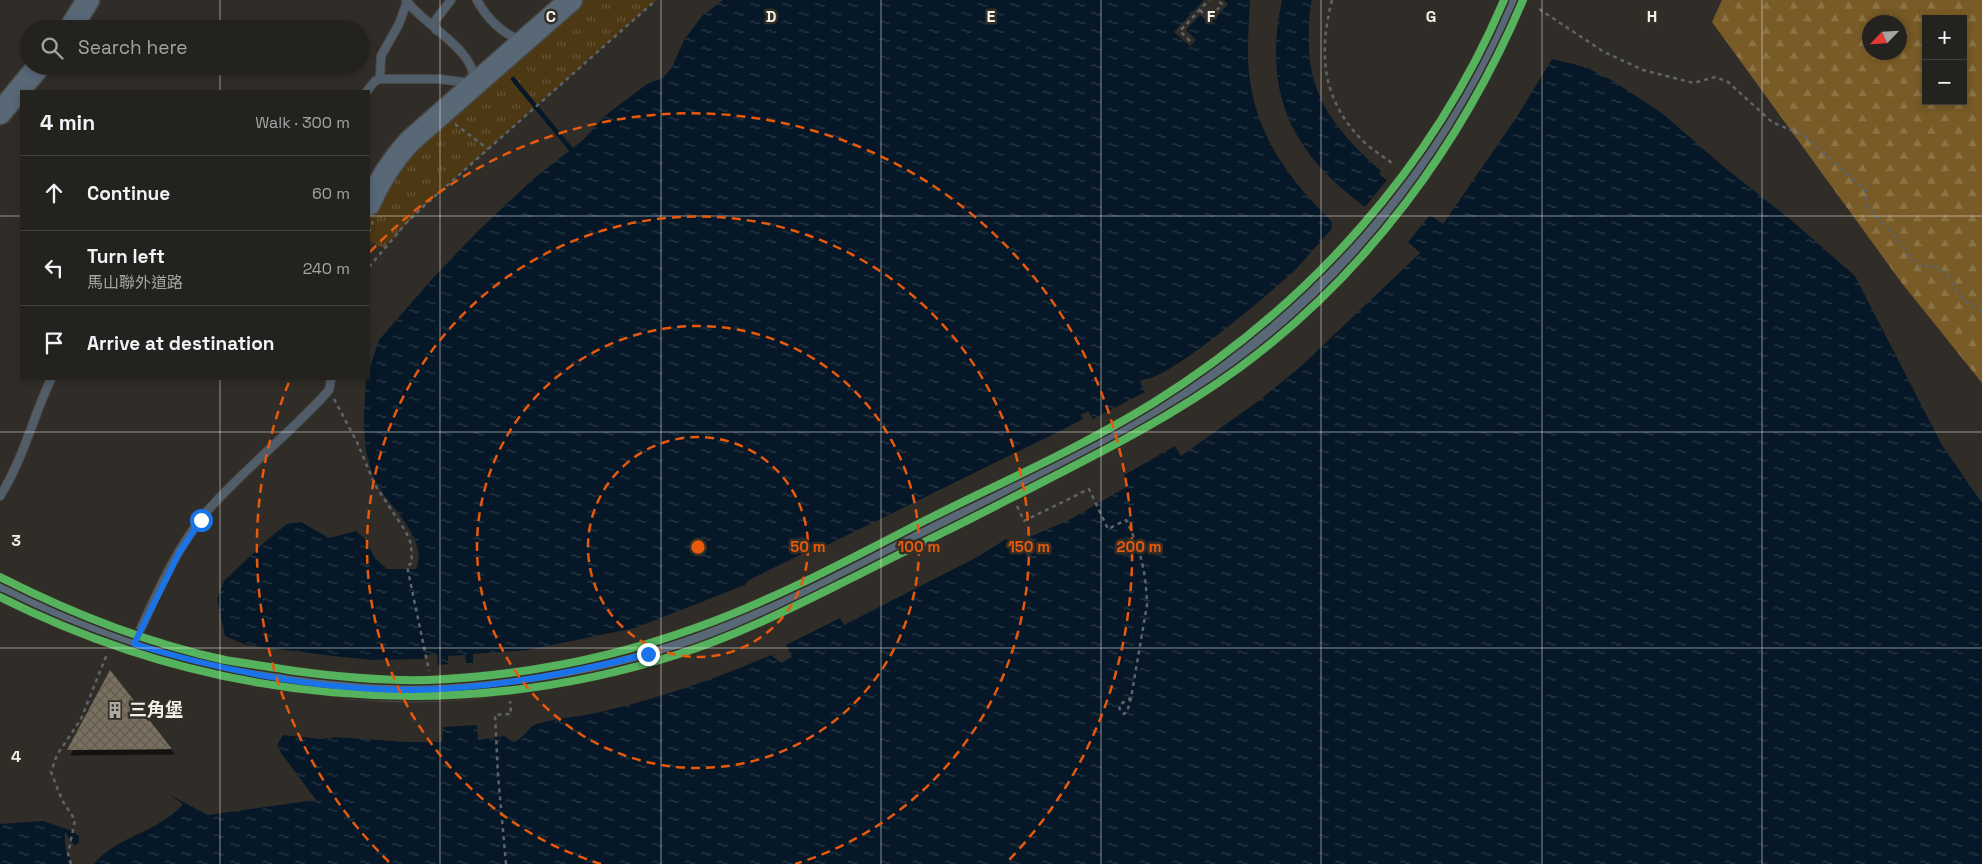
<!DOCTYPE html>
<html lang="en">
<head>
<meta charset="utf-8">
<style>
  :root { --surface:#24221f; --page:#2c2a28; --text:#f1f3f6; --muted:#a3a4a4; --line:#413f3d }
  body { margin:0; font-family:"Space Grotesk","Noto Sans TC",sans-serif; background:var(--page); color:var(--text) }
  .controls { position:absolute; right:15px; top:15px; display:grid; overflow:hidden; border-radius:0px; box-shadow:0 2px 8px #0003 }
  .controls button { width:45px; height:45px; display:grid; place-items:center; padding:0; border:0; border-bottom:1px solid var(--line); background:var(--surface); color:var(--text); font:25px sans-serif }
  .compass { position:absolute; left:1862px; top:15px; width:45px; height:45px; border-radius:50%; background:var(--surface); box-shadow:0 2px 8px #0003; rotate:245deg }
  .stop { position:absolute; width:15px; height:15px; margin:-11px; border:4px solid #1a73e8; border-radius:50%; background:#fff }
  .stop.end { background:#1a73e8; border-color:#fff; box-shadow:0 1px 5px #0008 }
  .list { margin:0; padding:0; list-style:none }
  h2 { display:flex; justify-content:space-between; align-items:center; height:65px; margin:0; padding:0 20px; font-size:21px }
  h2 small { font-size:16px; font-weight:400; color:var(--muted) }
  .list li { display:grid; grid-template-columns:32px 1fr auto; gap:15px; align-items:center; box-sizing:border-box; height:75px; padding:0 20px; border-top:1px solid var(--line) }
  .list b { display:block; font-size:19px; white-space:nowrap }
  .list p { margin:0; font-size:16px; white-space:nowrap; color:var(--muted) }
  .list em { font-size:16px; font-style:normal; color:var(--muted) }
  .icon { flex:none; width:28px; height:28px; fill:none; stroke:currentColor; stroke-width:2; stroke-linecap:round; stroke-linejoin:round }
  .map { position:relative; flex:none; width:1982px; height:864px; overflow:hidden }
  .search { position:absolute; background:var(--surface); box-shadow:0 2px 8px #0003; left:20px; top:20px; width:350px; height:55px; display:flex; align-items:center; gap:12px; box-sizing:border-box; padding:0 18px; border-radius:28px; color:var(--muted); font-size:19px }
  .panel { position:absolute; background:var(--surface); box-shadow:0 2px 8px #0003; left:20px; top:90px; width:350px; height:290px; border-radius:0px }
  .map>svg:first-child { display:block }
  .grass { fill:url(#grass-tufts) }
  .forest { fill:url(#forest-firs); fill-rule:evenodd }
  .water { fill:url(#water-ripples) }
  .pier { fill:#302d29 }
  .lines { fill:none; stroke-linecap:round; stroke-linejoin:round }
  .stream { stroke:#061827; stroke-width:4.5 }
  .building { fill:url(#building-cross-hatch); filter:url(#shadow) }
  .lane-casing { stroke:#4a4845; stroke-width:10 }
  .secondary-casing { stroke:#4a4845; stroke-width:25 }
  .path { stroke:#5d646a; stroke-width:2.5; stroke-dasharray:4 4; stroke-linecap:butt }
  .lane { stroke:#515e69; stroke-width:8 }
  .secondary { stroke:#586876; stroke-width:22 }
  .cycleway-casing { stroke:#332e26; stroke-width:11 }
  .cycleway { stroke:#56b35d; stroke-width:8 }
  .route { stroke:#1a73e8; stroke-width:6 }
  .grid { fill:none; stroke:#f2efea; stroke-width:1; stroke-opacity:0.55 }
  .ring { fill:none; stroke:#e8590c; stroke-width:2.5; stroke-dasharray:9 6 }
  .labels { text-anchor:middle; stroke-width:5; stroke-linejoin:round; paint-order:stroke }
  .poi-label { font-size:18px; font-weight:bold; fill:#f2efea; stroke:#332e26; text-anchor:start }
  .grid-label { font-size:16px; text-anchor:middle; font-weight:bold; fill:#f2efea; stroke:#332e26; stroke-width:5; stroke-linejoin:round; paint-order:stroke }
  .centre { fill:#e8590c; stroke:#332e26; stroke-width:2.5 }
  .ring-label { font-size:15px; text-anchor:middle; font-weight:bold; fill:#e8590c; stroke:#332e26; stroke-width:5; stroke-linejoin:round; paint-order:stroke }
</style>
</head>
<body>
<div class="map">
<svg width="1982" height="864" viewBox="0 0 1982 864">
  <defs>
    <pattern id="grass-tufts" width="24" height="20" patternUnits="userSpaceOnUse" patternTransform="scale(1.25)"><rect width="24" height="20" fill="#4c3813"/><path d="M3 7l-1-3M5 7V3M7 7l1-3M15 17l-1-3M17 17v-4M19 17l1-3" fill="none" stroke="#665536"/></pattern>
    <pattern id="forest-firs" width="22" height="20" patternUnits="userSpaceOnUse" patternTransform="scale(1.25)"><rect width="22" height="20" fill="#785b26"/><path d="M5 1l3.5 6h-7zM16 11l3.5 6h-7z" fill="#8c7346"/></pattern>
    <pattern id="water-ripples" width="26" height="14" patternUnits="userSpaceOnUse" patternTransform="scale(1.25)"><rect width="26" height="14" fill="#061827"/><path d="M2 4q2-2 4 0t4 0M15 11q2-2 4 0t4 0" fill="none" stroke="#2b3a46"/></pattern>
    <pattern id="building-cross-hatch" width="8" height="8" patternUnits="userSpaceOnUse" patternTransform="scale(1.25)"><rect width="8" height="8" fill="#7a705e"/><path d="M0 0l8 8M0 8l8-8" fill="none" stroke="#625c52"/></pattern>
    <filter id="shadow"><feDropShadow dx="3" dy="5.5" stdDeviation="0" flood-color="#0009"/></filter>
  </defs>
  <rect width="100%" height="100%" fill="#302d29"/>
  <!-- grass -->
  <path class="grass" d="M571,0H656L425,205L384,248L369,241V204L383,175Z"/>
  <!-- forest -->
  <path class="forest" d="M1722,0H1982V383L1901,282L1712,22ZM1926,19H1963V101H1926ZM1870,22H1900V52H1870Z"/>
  <!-- water -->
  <g class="water">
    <path d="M723,0H1250C1249,26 1246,55 1250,81C1259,140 1290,180 1331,221L1332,226L1330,231C1319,243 1308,256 1297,268C1278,287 1165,383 1144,379L1140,382L1145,392L1093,419L1088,411L1081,415L1083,419L1058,432L825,546L806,552L749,580L745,585L635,628L528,650L473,654V663H466L465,655L448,656V664L438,665L437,654L425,655L424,659L373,660L333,656L246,645L225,636L217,599L224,581L268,539L287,524L301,522L329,538L356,531L364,538L375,558L387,569H416C429,539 388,506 376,482C360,450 364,413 366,379H369V370L379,340L433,278L478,231L532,180L583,140L607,114L647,84L663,78L672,67L684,40L702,16Z"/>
    <path d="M1282,0H1312C1309,12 1309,25 1309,38C1307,97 1339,134 1381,171L1379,174L1387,180L1365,207C1291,153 1262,92 1282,0Z"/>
    <path d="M1552,59L1586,67L1613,81L1662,113L1724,167L1791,220L1855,276L1942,445L1982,503V864H94C117,836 159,832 183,804L168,794L208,815L316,800L281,753L277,745L283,735L321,739L335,737L407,742H442L443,727L477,725L478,740L504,736L513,742C526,738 528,726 537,724C559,717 582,717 604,711C661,698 717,678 771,655L781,663L792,657L786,645L840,618L844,625L979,556L1006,539L1016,541L1025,539L1071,519L1128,486L1124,475L1175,446L1181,456L1257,402L1299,368L1420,253L1408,242L1430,215L1443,224L1518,115Z"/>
    <path d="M43,821L72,831L79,836V842L75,846L65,832C64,845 66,853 73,864H0V824Z"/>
  </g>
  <!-- pier -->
  <path class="pier" d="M1204,0H1223L1228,4L1210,24L1200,15L1186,30L1196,40L1190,46L1174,32Z"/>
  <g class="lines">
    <!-- stream -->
    <path class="stream" d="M513,79L574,153"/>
  </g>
  <!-- building -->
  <path class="building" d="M110,670L172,749L67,750Z"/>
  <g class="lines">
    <!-- lane casing -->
    <g class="lane-casing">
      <g id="lane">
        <path d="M406,0C421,23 477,51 473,80"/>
        <path d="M477,0C485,16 503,35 521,40"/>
        <path d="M436,30L434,22L451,0"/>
        <path d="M380,79L381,56L399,24L407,2"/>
        <path d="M367,91L375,81L380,79H439L471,83"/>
        <path d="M0,496C23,460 33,417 51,379"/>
        <path d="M135,641C156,596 176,547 209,509C244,470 285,437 321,399L329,390L331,379"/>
      </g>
    </g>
    <!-- secondary casing -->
    <g class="secondary-casing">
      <g id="secondary">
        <path d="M70,29L88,0"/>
        <path d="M0,113L39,66"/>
        <path d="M369,204C379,181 392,161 409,142L571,0"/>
        <path d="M0,588C43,608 87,628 132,643C181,660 231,669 281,678C325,685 370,690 415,690C516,688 619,668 713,633C758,616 801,594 844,573C898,546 951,520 1004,492C1055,466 1106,442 1155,413C1214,378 1270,336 1319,287C1403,205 1466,107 1515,0"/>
      </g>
    </g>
    <!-- path -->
    <g class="path">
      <path d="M1332,0C1319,51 1321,96 1359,137C1368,147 1381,155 1392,163"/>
      <path d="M1539,9L1604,52L1643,70L1694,83L1715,77L1728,82L1772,122L1805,136L1865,189L1867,207L1896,237L1909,256L1921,266L1937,267L1947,275L1955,289L1969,304L1982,312"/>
      <path d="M1200,10L1209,19L1222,4L1217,0"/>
      <path d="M1190,41L1180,31L1209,0"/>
      <path d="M455,124L488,149"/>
      <path d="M369,232L373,221"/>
      <path d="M369,267L407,222L425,205L656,0"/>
      <path d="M334,399L357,442L375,485L406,532L411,544L412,563L407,566L429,671"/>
      <path d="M1017,506L1024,521L1089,489L1108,529L1126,520C1141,550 1146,572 1147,605L1131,698L1127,712L1124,714L1120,711L1119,705L1131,698"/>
      <path d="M71,864L68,854L75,820L62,800L51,772L57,755L81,719L107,654"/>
      <path d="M506,864L498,775L495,715L511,714L510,701"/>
    </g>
    <!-- lane -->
    <use href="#lane" class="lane"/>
    <!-- secondary -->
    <use href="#secondary" class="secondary"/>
    <!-- cycleway casing -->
    <g class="cycleway-casing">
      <g id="cycleway">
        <path d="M0,577C71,613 147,643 225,660C248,664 272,667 295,671C339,677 384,681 428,680C519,676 613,658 698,627C776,599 850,559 924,521C1000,483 1080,448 1153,403C1307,307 1433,168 1504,0"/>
        <path d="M0,597C211,703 451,726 676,655C740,635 799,604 858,575C901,553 945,532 988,510C1073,466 1161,425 1239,368C1366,275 1462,144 1523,0"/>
      </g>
    </g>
    <!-- cycleway -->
    <use href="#cycleway" class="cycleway"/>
  </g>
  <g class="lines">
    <!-- route -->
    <path class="route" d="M201,520L179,553L134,644C223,671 319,690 413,690C492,689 571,673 648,654"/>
  </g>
  <!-- grid -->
  <path class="grid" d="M220,0V29M440,0V864M661,0V864M881,0V864M1101,0V864M1321,0V864M1542,0V864M1762,0V864M220,66V91M0,216H21M369,216H1982M220,379V864M0,432H1982M0,648H1982"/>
  <!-- distance rings -->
  <g class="ring">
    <circle cx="698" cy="547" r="110"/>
    <circle cx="698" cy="547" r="221"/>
    <path d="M601 864A331 331 0 1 1 795 864"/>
    <path d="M389 862A441 441 0 0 1 289 382M370 252A441 441 0 1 1 1007 862"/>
  </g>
  <!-- icons -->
  <defs>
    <g id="building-bare" transform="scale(1.35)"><path d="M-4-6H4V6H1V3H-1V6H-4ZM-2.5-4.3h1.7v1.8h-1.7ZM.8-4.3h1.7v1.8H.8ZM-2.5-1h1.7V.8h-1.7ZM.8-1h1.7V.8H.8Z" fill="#aeaba6" stroke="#332e26" stroke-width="2.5" paint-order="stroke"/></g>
  </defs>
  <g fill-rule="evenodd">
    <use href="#building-bare" x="115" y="710"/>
  </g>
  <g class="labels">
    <!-- poi labels -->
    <g class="poi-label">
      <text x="129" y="716">三角堡</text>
    </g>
  </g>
  <g class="grid-label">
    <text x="551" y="22">C</text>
    <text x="771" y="22">D</text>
    <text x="991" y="22">E</text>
    <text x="1211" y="22">F</text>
    <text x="1431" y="22">G</text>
    <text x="1652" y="22">H</text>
    <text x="16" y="546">3</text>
    <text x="16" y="762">4</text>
  </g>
  <circle cx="698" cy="547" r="8" class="centre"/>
  <g class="ring-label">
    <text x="808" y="552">50 m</text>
    <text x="919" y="552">100 m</text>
    <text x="1029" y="552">150 m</text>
    <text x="1139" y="552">200 m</text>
  </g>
</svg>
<div class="controls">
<button>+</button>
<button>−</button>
</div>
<svg class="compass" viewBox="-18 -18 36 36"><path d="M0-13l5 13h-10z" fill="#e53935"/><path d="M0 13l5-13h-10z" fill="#a3a4a4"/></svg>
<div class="stop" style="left:201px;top:520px"></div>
<div class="stop end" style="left:648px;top:654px"></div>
<div class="search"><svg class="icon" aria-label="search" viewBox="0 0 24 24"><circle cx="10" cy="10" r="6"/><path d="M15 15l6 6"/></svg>Search here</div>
<section class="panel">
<h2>4 min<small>Walk · 300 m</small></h2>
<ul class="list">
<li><svg class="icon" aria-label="ahead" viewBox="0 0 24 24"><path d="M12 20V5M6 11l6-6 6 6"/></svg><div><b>Continue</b></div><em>60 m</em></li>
<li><svg class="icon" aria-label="left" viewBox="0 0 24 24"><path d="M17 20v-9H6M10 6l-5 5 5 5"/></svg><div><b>Turn left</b><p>馬山聯外道路</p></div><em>240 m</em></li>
<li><svg class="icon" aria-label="arrive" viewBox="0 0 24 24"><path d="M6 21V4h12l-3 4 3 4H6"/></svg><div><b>Arrive at destination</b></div></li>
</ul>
</section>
</div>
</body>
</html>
